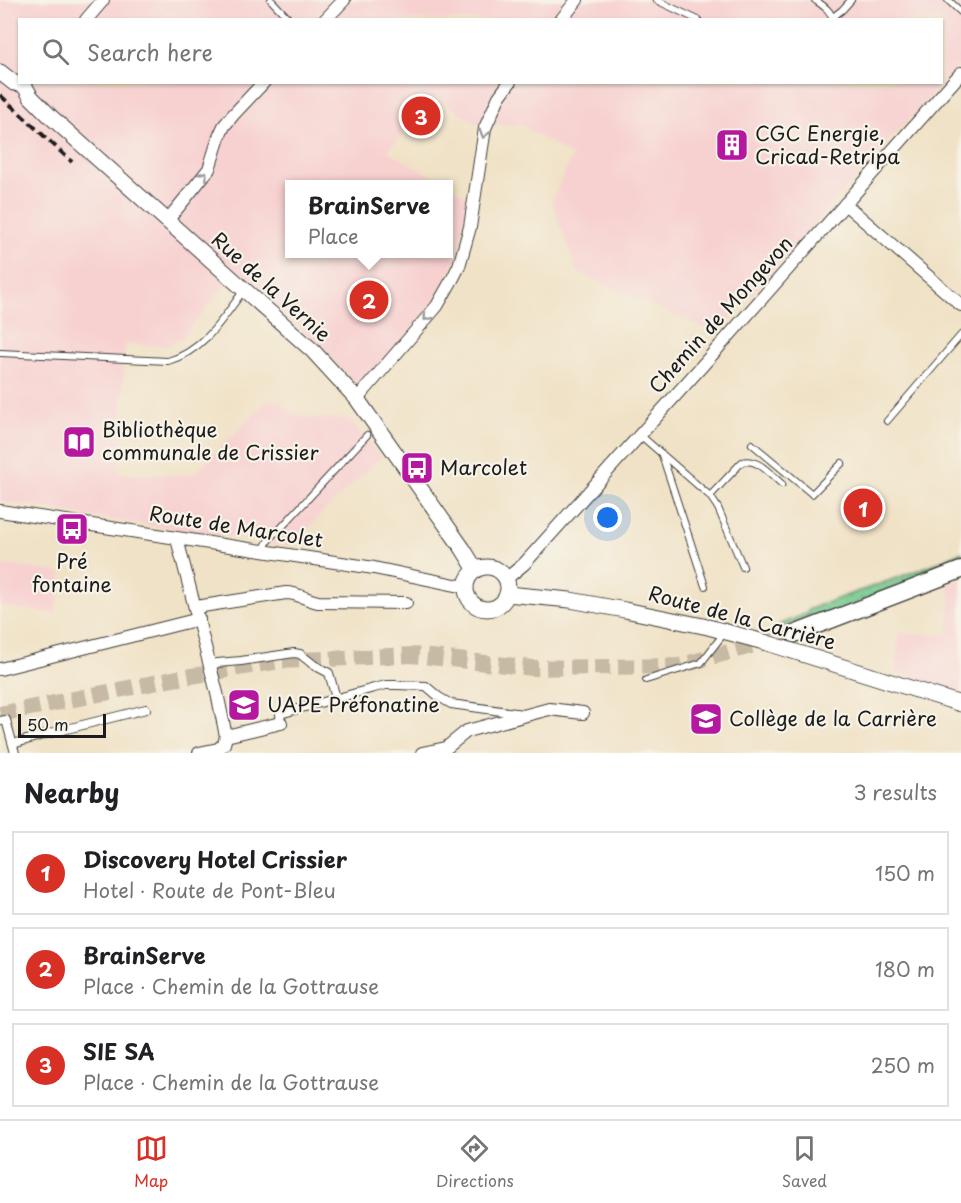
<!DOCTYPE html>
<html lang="en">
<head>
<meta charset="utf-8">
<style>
  :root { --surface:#fff; --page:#f2f2f2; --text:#202124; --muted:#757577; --line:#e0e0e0; --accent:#d93025 }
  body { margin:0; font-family:"Playpen Sans",sans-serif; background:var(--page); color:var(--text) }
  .scale { position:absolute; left:18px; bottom:15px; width:88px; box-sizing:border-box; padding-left:6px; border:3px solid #1c1c1c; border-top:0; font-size:16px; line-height:21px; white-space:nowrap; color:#1c1c1c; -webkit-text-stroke:4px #f7f3e8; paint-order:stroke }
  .you { position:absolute; left:608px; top:518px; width:21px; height:21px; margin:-15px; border:4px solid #fff; border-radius:50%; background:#1a73e8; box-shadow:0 0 0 9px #1a73e833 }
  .badge { display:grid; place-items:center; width:39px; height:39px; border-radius:50%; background:var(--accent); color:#fff; font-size:20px; font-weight:700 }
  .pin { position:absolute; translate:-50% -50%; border:3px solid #fff; box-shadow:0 2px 6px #0006 }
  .popup { position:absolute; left:285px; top:180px; width:168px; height:78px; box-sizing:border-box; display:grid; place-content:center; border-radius:0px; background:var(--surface); filter:drop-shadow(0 2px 4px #0005); font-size:20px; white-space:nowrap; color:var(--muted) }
  .popup b { font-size:22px; color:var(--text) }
  .popup::after { content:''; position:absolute; left:50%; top:100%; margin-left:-12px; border:12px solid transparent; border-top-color:var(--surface) }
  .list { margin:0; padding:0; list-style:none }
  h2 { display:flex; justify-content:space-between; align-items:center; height:78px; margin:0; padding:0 24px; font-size:26px }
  h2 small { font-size:20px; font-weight:400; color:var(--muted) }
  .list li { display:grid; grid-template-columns:39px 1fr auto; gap:18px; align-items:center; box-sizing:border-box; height:84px; margin:0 12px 12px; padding:0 12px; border:2px solid var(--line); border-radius:0px }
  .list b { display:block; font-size:22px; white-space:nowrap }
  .list p { margin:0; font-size:20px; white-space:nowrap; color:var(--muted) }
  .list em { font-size:20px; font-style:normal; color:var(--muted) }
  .icon { flex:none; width:33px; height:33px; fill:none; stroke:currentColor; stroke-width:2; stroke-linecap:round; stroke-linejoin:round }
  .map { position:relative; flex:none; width:961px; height:753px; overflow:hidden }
  .search { position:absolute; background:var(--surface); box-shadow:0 2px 4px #0004; left:18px; right:18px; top:18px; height:66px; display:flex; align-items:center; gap:15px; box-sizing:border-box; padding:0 21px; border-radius:0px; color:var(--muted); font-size:22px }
  .sheet { height:366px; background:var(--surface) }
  nav { display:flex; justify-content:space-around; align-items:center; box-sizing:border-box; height:84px; border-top:2px solid var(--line); background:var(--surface); font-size:16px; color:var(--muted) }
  nav a { display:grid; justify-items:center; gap:3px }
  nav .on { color:var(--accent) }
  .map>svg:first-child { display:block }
  .built { fill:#f7d0d0; fill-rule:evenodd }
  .grass { fill:url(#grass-dots); stroke:#487356; stroke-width:1.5 }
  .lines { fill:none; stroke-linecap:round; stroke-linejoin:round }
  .secondary-tunnel { stroke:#c6baa4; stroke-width:16; stroke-dasharray:16 8; stroke-linecap:butt }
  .service-casing { stroke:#3c3a36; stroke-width:8 }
  .pedestrian-casing { stroke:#3c3a36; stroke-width:10 }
  .minor-casing { stroke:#3c3a36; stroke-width:14 }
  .tertiary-casing { stroke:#3c3a36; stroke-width:17 }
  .secondary-casing { stroke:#3c3a36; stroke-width:19 }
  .service { stroke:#fff; stroke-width:6 }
  .pedestrian { stroke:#fff; stroke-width:8 }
  .minor { stroke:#fff; stroke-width:12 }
  .tertiary { stroke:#fff; stroke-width:15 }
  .secondary { stroke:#fff; stroke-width:16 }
  .rail { stroke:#1c1c1c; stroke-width:4; stroke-dasharray:9 4.5; stroke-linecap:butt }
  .oneway { stroke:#999 }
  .labels { text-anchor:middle; stroke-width:4.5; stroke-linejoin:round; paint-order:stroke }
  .poi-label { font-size:20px; fill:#1c1c1c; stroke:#f7f3e8; text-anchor:start }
  .street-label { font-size:20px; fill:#1c1c1c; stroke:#f7f3e8 }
</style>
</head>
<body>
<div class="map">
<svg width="961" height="753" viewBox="0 0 961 753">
  <defs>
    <pattern id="grass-dots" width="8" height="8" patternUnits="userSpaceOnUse" patternTransform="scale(1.5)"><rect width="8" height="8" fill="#74ca8f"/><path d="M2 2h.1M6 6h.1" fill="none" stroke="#64ad7b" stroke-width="1.8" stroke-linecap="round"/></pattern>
  </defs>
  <rect width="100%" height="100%" fill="#f7f3e8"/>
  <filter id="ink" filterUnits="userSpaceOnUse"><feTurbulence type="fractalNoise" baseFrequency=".0167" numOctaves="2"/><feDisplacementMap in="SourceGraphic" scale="12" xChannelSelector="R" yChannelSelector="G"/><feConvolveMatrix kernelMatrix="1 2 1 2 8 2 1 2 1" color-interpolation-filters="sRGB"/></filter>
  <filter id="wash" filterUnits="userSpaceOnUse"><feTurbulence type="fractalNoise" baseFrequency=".008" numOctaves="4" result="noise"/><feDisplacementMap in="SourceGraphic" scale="24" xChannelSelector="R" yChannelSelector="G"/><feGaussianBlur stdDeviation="1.35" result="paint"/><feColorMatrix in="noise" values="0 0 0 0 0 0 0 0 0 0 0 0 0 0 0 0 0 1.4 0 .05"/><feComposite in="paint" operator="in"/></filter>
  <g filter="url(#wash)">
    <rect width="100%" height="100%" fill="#f0e2c6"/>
    <!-- built -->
    <g class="built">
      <path d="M0,0H961V62L793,247L717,334L577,272L552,201L572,156L521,125L477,124L436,97L387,151L446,184H290V254H448L449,186L470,198L457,258L434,303L365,385H356L291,320L236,272L182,338L167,346L125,344L119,474L193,475L268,400L280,402L292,412L305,418L349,419L381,457L288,546L119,521L0,501ZM20,20H942V82H20Z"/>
      <path d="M0,564L62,573L56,614L0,606Z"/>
      <path d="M961,579V693L895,673L899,633L948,635L950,597L947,585Z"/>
    </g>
    <!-- grass -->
    <path class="grass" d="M961,552V560L889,589L828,616L817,614L781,629L779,625L808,613V610C859,589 912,576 961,552Z"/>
  </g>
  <g filter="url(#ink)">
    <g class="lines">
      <!-- secondary-tunnel -->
      <path class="secondary-tunnel" d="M0,714L173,679L280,661L412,655L533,668L679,666L794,634"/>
      <!-- service casing -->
      <g class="service-casing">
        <g id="service">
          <path d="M271,0L290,20"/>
          <path d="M656,0L698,20"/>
          <path d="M815,0C822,5 831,10 833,20"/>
          <path d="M948,0L961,12"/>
          <path d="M833,17L842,10L851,0"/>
          <path d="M0,353L168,361C204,351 223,318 244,290"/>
          <path d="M887,421L961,335"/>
          <path d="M639,434L710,496L742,462C757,457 771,475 782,484"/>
          <path d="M752,444L812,494L842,463"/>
          <path d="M662,455L705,586"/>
          <path d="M710,496L718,508L743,567"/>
          <path d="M264,551C266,541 271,535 280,529L367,435"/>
          <path d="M646,680L701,663L725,632"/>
        </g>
      </g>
      <!-- pedestrian casing -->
      <g class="pedestrian-casing">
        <g id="pedestrian">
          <path d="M211,667L217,663L241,661L294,653L300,654L314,665L329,673L336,698"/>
          <path d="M0,721L6,720L15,753"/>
          <path d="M281,723L280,714L374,688L386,685H396L426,686L439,697L451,704L523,714"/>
          <path d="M13,744L43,735L146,709"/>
        </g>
      </g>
      <!-- minor casing -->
      <g class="minor-casing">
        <g id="minor">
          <path d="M86,20L103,0"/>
          <path d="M325,20L344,0"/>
          <path d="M561,20L577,0"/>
          <path d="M845,204L961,305"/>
          <path d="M167,221L209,169L219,137L224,126L233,115L264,82"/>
          <path d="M357,399L437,306L453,278L459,266L470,227L485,128L499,97L510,82"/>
          <path d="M0,511L374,568L465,587"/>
          <path d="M177,539L217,693L226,736L224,744L218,749L199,753"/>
          <path d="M506,579L524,564L710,357L961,73"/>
          <path d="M196,607L286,593C298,593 307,600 318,602L406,603"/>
          <path d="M0,669L199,619"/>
          <path d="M226,736L281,723"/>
          <path d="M422,753L446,748L467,731L549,709L583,713"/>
        </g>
      </g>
      <!-- tertiary casing -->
      <g class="tertiary-casing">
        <g id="tertiary">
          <path d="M0,72L14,83L24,85L31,97L51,117L313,351L357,399L463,549L476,570"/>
          <circle cx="487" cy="588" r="21"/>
          <path d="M507,594L570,600L625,610L708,627L764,642L961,704"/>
        </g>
      </g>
      <!-- secondary casing -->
      <g class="secondary-casing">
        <path id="secondary" d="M794,634L961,570"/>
      </g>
      <!-- service -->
      <use href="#service" class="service"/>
      <!-- pedestrian -->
      <use href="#pedestrian" class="pedestrian"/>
      <!-- minor -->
      <use href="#minor" class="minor"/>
      <!-- tertiary -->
      <use href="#tertiary" class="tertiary"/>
      <!-- secondary -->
      <use href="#secondary" class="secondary"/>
      <!-- rail -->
      <path class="rail" d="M0,95L72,162"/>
    </g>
    <!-- one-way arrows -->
    <defs><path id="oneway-chevron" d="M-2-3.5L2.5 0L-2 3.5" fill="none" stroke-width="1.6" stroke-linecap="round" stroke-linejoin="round" transform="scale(1.5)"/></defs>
    <g class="oneway">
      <use href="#oneway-chevron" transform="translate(484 134) rotate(104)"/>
      <use href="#oneway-chevron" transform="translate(204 175) rotate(-54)"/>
      <use href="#oneway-chevron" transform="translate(427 317) rotate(130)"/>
    </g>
  </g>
  <!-- icons -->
  <defs>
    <g id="building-square" transform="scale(1.725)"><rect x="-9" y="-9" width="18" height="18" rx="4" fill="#b5179e" stroke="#f7f3e8"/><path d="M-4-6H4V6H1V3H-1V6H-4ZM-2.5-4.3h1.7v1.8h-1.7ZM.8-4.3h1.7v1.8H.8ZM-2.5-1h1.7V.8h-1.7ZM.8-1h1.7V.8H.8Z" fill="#fff"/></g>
    <g id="library-square" transform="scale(1.725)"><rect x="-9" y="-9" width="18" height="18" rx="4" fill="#b5179e" stroke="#f7f3e8"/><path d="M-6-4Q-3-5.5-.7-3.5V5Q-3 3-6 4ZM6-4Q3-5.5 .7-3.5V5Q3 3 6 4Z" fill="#fff"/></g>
    <g id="bus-square" transform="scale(1.725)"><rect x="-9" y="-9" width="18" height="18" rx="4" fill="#b5179e" stroke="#f7f3e8"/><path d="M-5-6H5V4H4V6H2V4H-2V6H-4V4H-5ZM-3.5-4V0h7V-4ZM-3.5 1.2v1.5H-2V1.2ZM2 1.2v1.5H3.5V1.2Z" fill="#fff"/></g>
    <g id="school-square" transform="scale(1.725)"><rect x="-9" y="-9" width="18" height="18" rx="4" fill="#b5179e" stroke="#f7f3e8"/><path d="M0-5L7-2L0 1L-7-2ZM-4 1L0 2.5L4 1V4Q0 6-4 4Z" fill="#fff"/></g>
    <g id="university-square" transform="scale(1.725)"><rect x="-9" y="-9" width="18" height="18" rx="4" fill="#b5179e" stroke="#f7f3e8"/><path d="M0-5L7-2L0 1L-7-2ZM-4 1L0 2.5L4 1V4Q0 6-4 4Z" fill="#fff"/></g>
  </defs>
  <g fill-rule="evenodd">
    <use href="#building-square" x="732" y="145"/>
    <use href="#library-square" x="79" y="442"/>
    <use href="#bus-square" x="417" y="468"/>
    <use href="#bus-square" x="72" y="529"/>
    <use href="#school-square" x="244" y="705"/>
    <use href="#university-square" x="706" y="719"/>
  </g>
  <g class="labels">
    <!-- poi labels -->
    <g class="poi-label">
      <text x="755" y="141">CGC Energie,<tspan x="755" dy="23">Cricad-Retripa</tspan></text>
      <text x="102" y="437">Bibliothèque<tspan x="102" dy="23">communale de Crissier</tspan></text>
      <text x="440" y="475">Marcolet</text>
      <text x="72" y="569" text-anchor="middle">Pré<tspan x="72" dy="23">fontaine</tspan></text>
      <text x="267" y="712">UAPE Préfonatine</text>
      <text x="729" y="726">Collège de la Carrière</text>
    </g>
    <!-- street labels -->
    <g class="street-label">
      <text transform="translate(271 287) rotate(42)" y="7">Rue de la Vernie</text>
      <text transform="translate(721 315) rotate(-48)" y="7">Chemin de Mongevon</text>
      <text transform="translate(236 527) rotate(9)" y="7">Route de Marcolet</text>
      <text transform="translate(742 618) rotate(15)" y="7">Route de la Carrière</text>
    </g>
  </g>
</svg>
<div class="scale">50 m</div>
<div class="you"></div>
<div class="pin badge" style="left:863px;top:508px">1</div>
<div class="pin badge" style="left:369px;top:300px">2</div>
<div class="popup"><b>BrainServe</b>Place</div>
<div class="pin badge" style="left:421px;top:116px">3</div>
<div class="search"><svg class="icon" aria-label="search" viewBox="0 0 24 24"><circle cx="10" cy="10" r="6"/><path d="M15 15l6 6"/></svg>Search here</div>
</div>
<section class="sheet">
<h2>Nearby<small>3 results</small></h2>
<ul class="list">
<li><span class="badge">1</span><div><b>Discovery Hotel Crissier</b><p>Hotel · Route de Pont-Bleu</p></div><em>150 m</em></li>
<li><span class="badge">2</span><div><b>BrainServe</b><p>Place · Chemin de la Gottrause</p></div><em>180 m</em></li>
<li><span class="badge">3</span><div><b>SIE SA</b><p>Place · Chemin de la Gottrause</p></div><em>250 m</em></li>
</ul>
</section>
<nav>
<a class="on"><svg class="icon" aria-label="map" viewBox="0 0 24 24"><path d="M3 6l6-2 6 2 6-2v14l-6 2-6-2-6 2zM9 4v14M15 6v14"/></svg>Map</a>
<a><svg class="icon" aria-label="directions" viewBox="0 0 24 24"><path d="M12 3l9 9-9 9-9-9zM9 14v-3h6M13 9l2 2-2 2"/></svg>Directions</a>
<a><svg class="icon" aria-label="saved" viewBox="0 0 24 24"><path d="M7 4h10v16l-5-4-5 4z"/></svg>Saved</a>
</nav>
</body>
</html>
